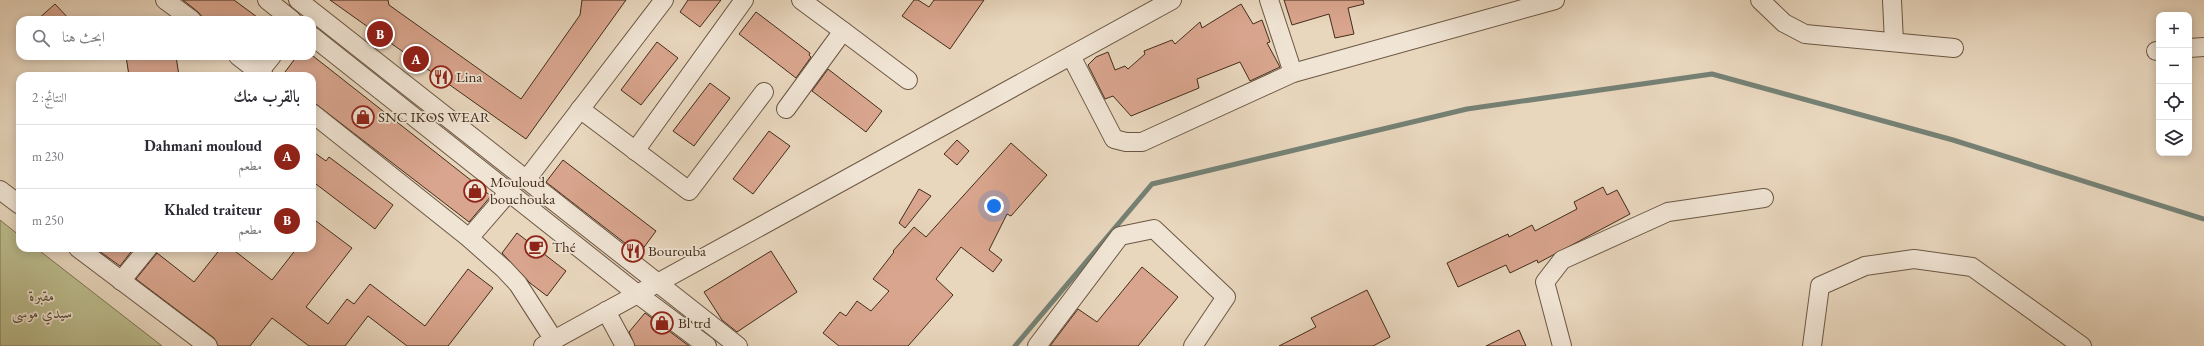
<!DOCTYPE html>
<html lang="ar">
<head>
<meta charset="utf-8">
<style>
  :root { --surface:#fff; --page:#f7f7f7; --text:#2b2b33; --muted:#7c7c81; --line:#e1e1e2; --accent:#8f2418 }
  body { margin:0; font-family:"EB Garamond",Amiri,serif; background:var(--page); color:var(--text); direction:rtl }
  .controls { position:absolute; right:12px; top:12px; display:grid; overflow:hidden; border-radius:8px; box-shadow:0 2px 10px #0003 }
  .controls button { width:36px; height:36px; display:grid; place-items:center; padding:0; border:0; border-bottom:1px solid var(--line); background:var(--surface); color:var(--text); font:20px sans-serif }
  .you { position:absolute; left:994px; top:206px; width:14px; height:14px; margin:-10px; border:3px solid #fff; border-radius:50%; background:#1a73e8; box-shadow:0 0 0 6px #1a73e833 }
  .badge { display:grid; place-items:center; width:26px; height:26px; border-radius:50%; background:var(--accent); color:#fff; font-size:13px; font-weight:700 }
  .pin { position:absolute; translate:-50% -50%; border:2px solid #fff; box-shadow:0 1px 4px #0006 }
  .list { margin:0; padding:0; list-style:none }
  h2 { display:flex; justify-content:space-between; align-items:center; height:52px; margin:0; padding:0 16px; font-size:17px }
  h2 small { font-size:13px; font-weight:400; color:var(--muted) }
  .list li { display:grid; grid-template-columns:26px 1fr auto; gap:12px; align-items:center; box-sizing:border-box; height:64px; padding:0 16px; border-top:1px solid var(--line) }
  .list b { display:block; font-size:15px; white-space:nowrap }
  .list p { margin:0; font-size:13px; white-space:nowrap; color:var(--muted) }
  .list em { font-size:13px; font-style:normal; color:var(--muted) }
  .icon { flex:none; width:22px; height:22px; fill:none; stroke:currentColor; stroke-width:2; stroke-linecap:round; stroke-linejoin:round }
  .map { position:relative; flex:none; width:2204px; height:346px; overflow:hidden; direction:ltr }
  .search { position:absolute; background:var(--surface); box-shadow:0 2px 10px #0003; left:16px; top:16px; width:300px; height:44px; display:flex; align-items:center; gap:10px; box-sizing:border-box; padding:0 14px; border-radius:12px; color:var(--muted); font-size:15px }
  .panel { position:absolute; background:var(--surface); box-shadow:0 2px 10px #0003; left:16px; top:72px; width:300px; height:180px; border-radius:12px; direction:rtl }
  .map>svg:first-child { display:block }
  .green { fill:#bbbc8d; stroke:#7e7454 }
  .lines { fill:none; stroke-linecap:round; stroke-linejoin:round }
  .stream { stroke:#758174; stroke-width:5 }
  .building { fill:#d9a58e; stroke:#422d1a }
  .street-casing { stroke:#6c5743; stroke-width:20 }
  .street { stroke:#f0e4d4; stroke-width:18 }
  .labels { text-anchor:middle; stroke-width:3.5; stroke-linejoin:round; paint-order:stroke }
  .poi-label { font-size:15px; fill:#422d1a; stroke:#f0e4d4; text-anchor:start }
  .park-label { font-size:15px; font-style:italic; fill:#5a4a31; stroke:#f0e4d4 }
</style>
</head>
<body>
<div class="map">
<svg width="2204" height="346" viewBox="0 0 2204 346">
  <rect width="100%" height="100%" fill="#e8d6bd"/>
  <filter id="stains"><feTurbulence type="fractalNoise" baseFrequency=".005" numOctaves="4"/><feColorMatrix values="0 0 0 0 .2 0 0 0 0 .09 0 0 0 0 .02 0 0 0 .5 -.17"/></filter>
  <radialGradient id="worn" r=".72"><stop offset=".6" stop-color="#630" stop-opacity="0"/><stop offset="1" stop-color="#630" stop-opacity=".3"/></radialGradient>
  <!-- green -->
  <path class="green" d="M0,220L20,236V248H36L162,346H0Z"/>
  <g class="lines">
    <!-- stream -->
    <path class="stream" d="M1015,346L1152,184L1467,109L1712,74L1953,140L2204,219"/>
  </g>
  <!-- building -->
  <g class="building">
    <path d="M183,0H234L261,20H205L198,12Z"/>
    <path d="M330,0H388L389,5L521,99L580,15L582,0H626L526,139Z"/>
    <path d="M688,0H721L700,27L680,12Z"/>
    <path d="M914,0H918L929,7L934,0H984L950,49L902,16Z"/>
    <path d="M1284,0H1363L1364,4L1348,8L1354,34L1335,38L1329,14L1292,25Z"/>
    <path d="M55,4L70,20H37Z"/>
    <path d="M1241,4L1253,24L1262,20L1270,42L1267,43L1280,67L1250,81L1240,62L1197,79L1199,88L1131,116L1113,96L1105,99L1088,65L1096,57L1108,52L1115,70L1125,66L1128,69L1145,54L1144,51L1172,40L1175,44L1200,22L1202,28Z"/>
    <path d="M756,12L810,53L809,55L811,57L796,78L739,34Z"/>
    <path d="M657,42L678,58L641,105L621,90Z"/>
    <path d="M126,56H176L179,76H129Z"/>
    <path d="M297,56H313L491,196L469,222L312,101V76H282Z"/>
    <path d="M828,69L882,111L866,132L812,91Z"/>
    <path d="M710,83L730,98L694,146L673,131Z"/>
    <path d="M769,131L790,146L753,194L733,179Z"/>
    <path d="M957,140L969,151L957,165L944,154Z"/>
    <path d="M1011,143L1047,175L1011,216L1007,214L989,250L1002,260L993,272L961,247L936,279L953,295L908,346H839L823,333L840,312L846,316L857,301L871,311L889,291L873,279L894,252L893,251L914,227L926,237Z"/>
    <path d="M312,151L326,161L329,157L393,205L375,229L312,181Z"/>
    <path d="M563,160L656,231L639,254L546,182Z"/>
    <path d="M1603,187L1607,195L1617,190L1630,214L1538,263L1537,260L1510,273L1506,265L1458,287L1447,263L1508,234L1509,237L1532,225L1535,231L1577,209L1574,202Z"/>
    <path d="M919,189L931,196L905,228L899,223Z"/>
    <path d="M312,218L352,248L306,307L328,324L347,299L354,304L370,284L425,326L468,269L493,288L448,346H407L368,316L345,346H309L272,318L250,346H218L214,338L136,279L157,253L194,282L221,248H231L272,280L297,248H312Z"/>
    <path d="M517,233L566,271L547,296L530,283L502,253Z"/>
    <path d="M95,248H134L120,266Z"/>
    <path d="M771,251L797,292L737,332L722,320L704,292Z"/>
    <path d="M1142,267L1178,297L1138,346H1050L1078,309L1097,322Z"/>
    <path d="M1367,290L1390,337L1373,346H1279L1316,327L1311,318Z"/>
    <path d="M645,313L689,346H635L629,332Z"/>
    <path d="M1519,330L1526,346H1486Z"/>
  </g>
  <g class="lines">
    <!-- street casing -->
    <g class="street-casing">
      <g id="street">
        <path d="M165,0L192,20"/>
        <path d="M267,0L292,20"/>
        <path d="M298,0L738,346"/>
        <path d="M1269,0L1293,73"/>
        <path d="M1760,0L1784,23L1805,34L1954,48"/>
        <path d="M1892,0L1894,42"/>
        <path d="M843,31L908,80"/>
        <path d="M312,36L636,293L707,346"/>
        <path d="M2189,48L2204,47"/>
        <path d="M2156,51H2159"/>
        <path d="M238,56L264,76"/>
        <path d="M1071,56L1114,139L1126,142H1142L1293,73L1555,0"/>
        <path d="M259,72L272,56"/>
        <path d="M580,109L689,191L764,92"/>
        <path d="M786,109L843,31L801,0"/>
        <path d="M312,113L469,238L504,269L518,284L554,340"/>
        <path d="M635,151L744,0"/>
        <path d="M526,180L664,0"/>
        <path d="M0,190L20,205"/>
        <path d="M469,238L509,192"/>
        <path d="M78,248L208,346"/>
        <path d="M121,281L148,248"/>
        <path d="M606,311L625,346"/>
        <path d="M543,346L1172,0"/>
        <path d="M1037,346L1120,236L1154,229L1226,297L1193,346"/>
        <path d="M1562,346L1545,282L1562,260L1668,212L1764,198"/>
        <path d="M1812,346L1820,286L1865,266L1914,259L1972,267L2082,346"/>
      </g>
    </g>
    <!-- street -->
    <use href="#street" class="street"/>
  </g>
  <!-- icons -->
  <defs>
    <g id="restaurant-ring" transform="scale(1.15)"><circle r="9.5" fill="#f0e4d4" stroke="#8f2418" stroke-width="1.5"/><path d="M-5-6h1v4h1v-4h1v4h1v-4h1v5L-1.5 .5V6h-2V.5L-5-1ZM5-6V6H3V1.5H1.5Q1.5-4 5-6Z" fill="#8f2418"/></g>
    <g id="shop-ring" transform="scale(1.15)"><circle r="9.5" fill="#f0e4d4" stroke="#8f2418" stroke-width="1.5"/><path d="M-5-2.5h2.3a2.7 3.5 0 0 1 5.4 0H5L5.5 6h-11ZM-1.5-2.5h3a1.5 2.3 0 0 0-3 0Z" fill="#8f2418"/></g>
    <g id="cafe-ring" transform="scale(1.15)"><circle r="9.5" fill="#f0e4d4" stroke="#8f2418" stroke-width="1.5"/><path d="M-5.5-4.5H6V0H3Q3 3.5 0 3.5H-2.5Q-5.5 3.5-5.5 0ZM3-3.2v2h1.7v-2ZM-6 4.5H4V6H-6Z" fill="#8f2418"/></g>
  </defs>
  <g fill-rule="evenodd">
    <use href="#restaurant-ring" x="441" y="77"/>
    <use href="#shop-ring" x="363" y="117"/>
    <use href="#shop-ring" x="475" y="191"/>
    <use href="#cafe-ring" x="536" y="247"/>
    <use href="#restaurant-ring" x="633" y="251"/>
    <use href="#shop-ring" x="662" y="323"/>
  </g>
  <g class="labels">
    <!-- poi labels -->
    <g class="poi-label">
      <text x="456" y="82">Lina</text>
      <text x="378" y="122">SNC IKOS WEAR</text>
      <text x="490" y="187">Mouloud<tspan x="490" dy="17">bouchouka</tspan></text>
      <text x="552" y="252">Thé</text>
      <text x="648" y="256">Bourouba</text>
      <text x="678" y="328">Bl trd</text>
    </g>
    <!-- park labels -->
    <g class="park-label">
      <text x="42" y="301">مقبرة<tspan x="42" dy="17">سيدي موسى</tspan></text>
    </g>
  </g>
  <rect width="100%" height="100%" filter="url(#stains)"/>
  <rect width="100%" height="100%" fill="url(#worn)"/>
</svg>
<div class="controls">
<button>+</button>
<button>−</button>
<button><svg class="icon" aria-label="locate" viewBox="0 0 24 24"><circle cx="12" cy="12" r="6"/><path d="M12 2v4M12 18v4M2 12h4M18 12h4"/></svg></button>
<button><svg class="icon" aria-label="layers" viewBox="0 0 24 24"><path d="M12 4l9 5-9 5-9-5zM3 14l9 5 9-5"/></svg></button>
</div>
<div class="you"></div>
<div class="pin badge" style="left:416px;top:59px">A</div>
<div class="pin badge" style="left:380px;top:34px">B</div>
<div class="search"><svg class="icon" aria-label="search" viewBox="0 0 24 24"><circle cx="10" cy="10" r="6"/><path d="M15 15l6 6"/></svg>ابحث هنا</div>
<section class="panel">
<h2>بالقرب منك<small>النتائج: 2</small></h2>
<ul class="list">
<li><span class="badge">A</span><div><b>Dahmani mouloud</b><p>مطعم</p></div><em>230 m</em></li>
<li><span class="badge">B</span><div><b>Khaled traiteur</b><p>مطعم</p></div><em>250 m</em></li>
</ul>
</section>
</div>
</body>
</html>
